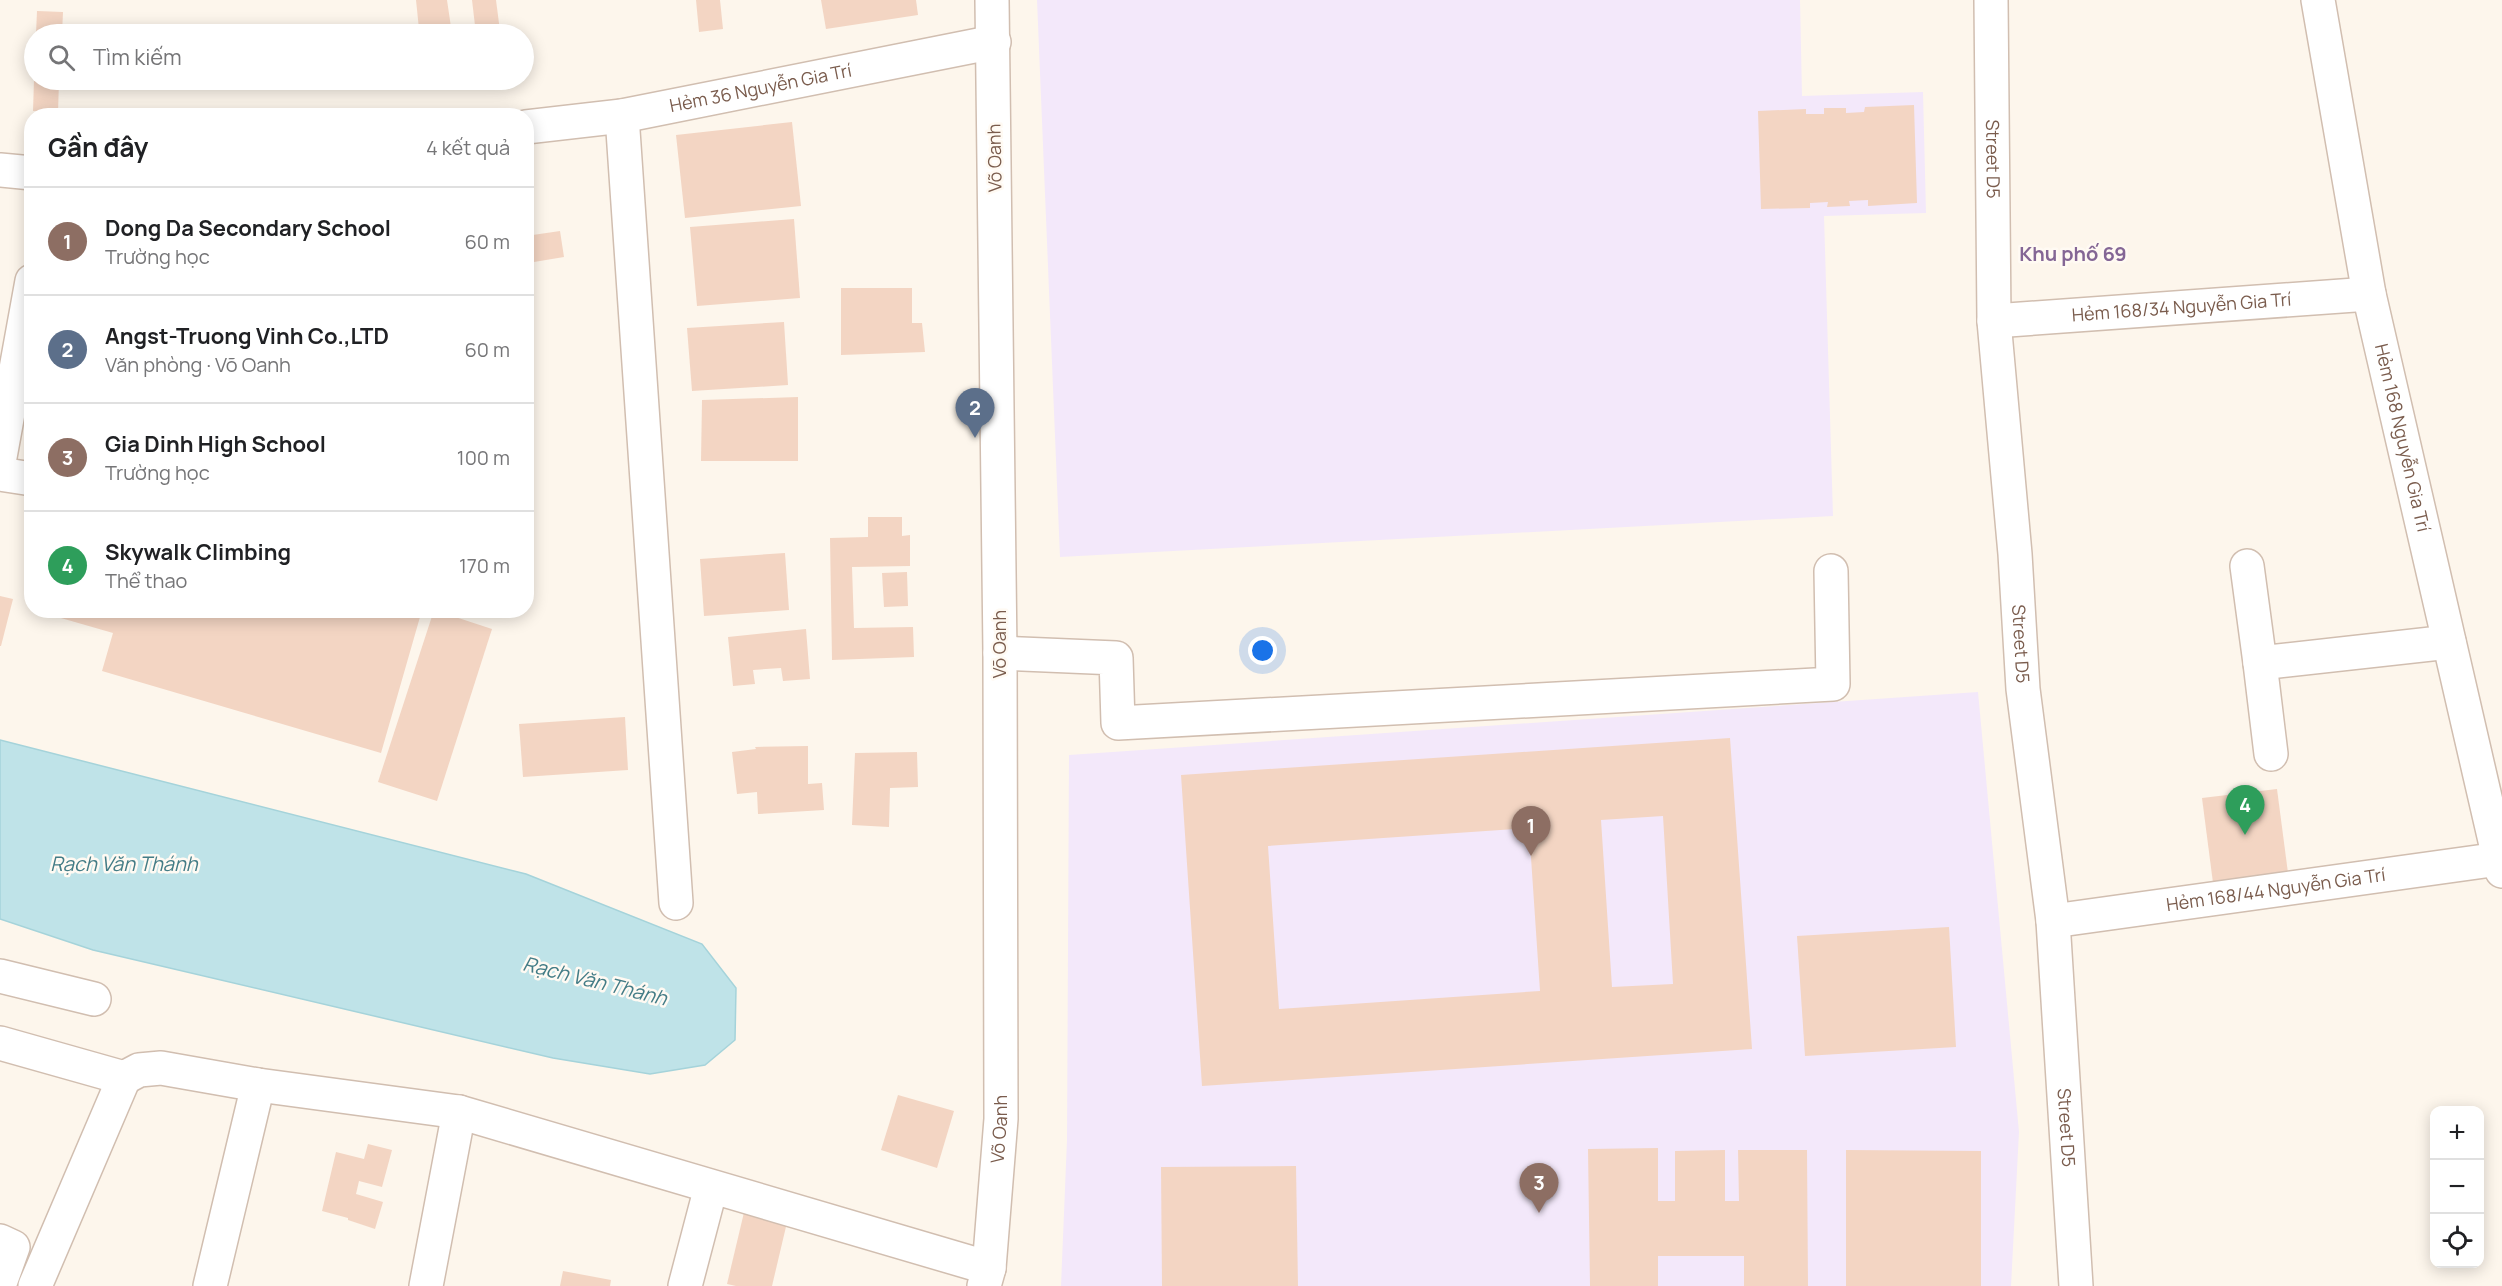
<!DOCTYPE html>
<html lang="vi">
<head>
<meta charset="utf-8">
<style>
  :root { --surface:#fff; --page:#f2f2f2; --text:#202124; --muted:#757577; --line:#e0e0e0; --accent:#e76f51 }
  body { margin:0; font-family:Manrope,sans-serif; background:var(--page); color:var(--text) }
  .controls { position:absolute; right:18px; bottom:18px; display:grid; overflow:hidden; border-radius:12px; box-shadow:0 3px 15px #0003 }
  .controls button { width:54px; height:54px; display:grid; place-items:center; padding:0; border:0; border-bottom:2px solid var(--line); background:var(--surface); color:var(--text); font:30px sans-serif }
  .you { position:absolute; left:1263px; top:651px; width:21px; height:21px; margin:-15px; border:4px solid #fff; border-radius:50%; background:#1a73e8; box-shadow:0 0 0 9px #1a73e833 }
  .badge { display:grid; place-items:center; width:39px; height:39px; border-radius:50%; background:var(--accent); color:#fff; font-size:20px; font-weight:700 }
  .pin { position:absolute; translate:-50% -50px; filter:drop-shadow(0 2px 3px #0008) }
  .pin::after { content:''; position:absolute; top:32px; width:21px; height:18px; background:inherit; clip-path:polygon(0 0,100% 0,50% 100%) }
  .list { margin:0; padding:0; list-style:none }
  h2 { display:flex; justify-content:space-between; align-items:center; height:78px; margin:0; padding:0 24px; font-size:26px }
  h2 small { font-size:20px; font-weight:400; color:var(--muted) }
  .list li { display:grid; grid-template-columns:39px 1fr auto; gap:18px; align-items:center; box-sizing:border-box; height:108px; padding:0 24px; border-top:2px solid var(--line) }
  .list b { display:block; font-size:22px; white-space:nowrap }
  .list p { margin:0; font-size:20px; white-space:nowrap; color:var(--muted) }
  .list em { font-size:20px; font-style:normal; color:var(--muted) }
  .icon { flex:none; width:33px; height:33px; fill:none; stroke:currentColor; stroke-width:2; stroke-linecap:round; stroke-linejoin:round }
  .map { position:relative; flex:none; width:2502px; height:1286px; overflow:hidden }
  .search { position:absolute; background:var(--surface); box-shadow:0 3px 15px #0003; left:24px; top:24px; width:510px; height:66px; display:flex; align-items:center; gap:15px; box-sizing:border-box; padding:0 21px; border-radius:33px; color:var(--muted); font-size:22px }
  .panel { position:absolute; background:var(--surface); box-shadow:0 3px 15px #0003; left:24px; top:108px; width:510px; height:510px; border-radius:24px }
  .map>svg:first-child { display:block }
  .education { fill:#f3e8fa }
  .water { fill:#bfe3e8; stroke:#a5d3da; stroke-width:1.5 }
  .building { fill:#f3d5c3; fill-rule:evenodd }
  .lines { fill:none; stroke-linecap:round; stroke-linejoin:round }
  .minor-casing { stroke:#d1beb0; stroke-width:36 }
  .minor { stroke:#fff; stroke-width:33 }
  .labels { text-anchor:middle; stroke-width:5; stroke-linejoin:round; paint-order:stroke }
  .street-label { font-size:18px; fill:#7a5c4d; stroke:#fffaf3 }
  .neighbourhood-label { font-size:20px; font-weight:bold; fill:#846695; stroke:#fffaf3 }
  .water-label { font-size:20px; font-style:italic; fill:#437c86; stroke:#fffaf3 }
</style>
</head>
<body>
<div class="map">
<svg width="2502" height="1286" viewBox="0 0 2502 1286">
  <rect width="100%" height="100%" fill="#fdf6ec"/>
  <!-- education -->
  <g class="education">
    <path d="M1037,0H1800L1802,96L1923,92L1926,213L1824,216L1833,516L1060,557Z"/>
    <path d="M1978,692L2019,1132L2011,1286H1061L1067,1140L1069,755Z"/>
  </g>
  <!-- water -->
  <path class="water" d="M0,740L526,874L702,944L736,988L735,1040L705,1065L650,1074L553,1058L93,950L0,919Z"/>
  <!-- building -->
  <g class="building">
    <path d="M416,0H447L452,34H429L428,28L419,29Z"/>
    <path d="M472,0H496L500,31L476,34Z"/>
    <path d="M696,0H720L723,29L699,32Z"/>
    <path d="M821,0H916L918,15L826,29Z"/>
    <path d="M37,11L63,12L62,34H36Z"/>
    <path d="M34,80H59L58,112L33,111Z"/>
    <path d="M1914,105L1917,203L1868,206V200L1849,201L1850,206L1827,207L1828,202L1810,203V208L1761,209L1758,111L1806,109V114H1824V108H1846V113L1864,112L1865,107Z"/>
    <path d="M792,122L801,206L685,218L676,135Z"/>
    <path d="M794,219L800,298L697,306L690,227Z"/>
    <path d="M560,231L564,257L528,263L530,274H526V236Z"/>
    <path d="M841,288H912V323H922L925,352L841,355Z"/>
    <path d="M784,322L788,385L692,391L687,328Z"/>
    <path d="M798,397V461H701L702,400Z"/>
    <path d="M868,517H902V536L910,535V566L852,567L854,628L913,627L914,657L832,660L830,538L868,537Z"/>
    <path d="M785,553L789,610L704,616L700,559Z"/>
    <path d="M907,572L908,606L884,607L882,573Z"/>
    <path d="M0,596L13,599L1,646H0Z"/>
    <path d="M48,610H422L381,753L102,671L113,633L47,614Z"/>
    <path d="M434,610L492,629L437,801L378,782Z"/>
    <path d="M806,629L810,679L783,681L781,668L753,670L755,684L733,686L728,637Z"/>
    <path d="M625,717L628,770L523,777L519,724Z"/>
    <path d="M1730,738L1752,1049L1202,1086L1181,775ZM1663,816L1673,984L1612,987L1601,820ZM1529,828L1540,991L1279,1009L1268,846Z"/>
    <path d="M808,746V784L822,783L824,810L758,814L757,792L737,794L732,752L756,749L755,747Z"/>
    <path d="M917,752L918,787L890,788L889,827L852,825L855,753Z"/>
    <path d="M2277,789L2288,873L2213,883L2202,798Z"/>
    <path d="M1949,927L1956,1047L1805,1056L1797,936Z"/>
    <path d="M898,1095L954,1111L937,1168L881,1150Z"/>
    <path d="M368,1144L392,1150L382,1187L359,1181L356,1194L383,1202L375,1229L348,1220V1218L322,1211L336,1152L364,1159Z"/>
    <path d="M1658,1148V1201H1675V1151L1725,1150V1201H1739L1738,1150H1807L1808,1286H1744V1256H1658V1286H1590L1588,1149Z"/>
    <path d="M1846,1150L1981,1151V1286H1846Z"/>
    <path d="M1296,1166L1298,1286H1162L1161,1167Z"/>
    <path d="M746,1204L789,1214L772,1286H736L727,1284Z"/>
    <path d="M563,1271L611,1280L610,1286H560Z"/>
  </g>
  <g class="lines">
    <!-- minor casing -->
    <g class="minor-casing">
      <g id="minor">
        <path id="s1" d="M1991,0L1994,321L2015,554L2023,689L2053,921L2076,1286"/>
        <path id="s2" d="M2318,0L2369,294L2502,871"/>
        <path d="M622,116L676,903"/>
        <path id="s3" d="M526,127L622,116L994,42"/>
        <path d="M0,170L32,173"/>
        <path id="s4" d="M1994,321L2369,294"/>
        <path d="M0,457L32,281"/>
        <path d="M0,474L32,479"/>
        <path d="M2247,566L2260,663L2449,642"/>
        <path d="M1000,653L1116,658L1118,723L1833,684L1831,571"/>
        <path d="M2260,663L2271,754"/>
        <path id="s5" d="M2053,921L2499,859"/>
        <path d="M0,976L94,999"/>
        <path d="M0,1043L124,1078L139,1070L161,1068L258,1085L459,1112L989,1268"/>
        <path d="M0,1241L13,1247L0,1283"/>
        <path d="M35,1286L124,1078"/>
        <path d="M210,1286L258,1085"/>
        <path d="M426,1286L459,1112"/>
        <path d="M685,1286L711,1187"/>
        <path id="s6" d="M984,1286L989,1268L1001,1119L1000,653L992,0"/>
      </g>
    </g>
    <!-- minor -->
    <use href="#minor" class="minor"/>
  </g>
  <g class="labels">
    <!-- street labels -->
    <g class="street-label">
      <text dy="6" stroke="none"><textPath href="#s3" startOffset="238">Hẻm 36 Nguyễn Gia Trí</textPath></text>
      <text transform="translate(995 158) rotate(-91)" y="6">Võ Oanh</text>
      <text dy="6" stroke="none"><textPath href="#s1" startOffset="159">Street D5</textPath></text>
      <text dy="6" stroke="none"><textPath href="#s4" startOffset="188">Hẻm 168/34 Nguyễn Gia Trí</textPath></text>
      <text dy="6" stroke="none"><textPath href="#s2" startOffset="446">Hẻm 168 Nguyễn Gia Trí</textPath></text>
      <text transform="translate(1000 644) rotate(-90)" y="6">Võ Oanh</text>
      <text dy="6" stroke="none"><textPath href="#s1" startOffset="645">Street D5</textPath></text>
      <text dy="6" stroke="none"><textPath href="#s5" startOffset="225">Hẻm 168/44 Nguyễn Gia Trí</textPath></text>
      <text dy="6" stroke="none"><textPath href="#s1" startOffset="1131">Street D5</textPath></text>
      <text dy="6" stroke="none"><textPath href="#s6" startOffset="158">Võ Oanh</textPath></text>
    </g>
    <!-- neighbourhood labels -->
    <g class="neighbourhood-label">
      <text x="2073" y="261">Khu phố 69</text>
    </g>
    <!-- water labels -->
    <g class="water-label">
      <text x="124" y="871">Rạch Văn Thánh</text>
      <text transform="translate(595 981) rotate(14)" y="7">Rạch Văn Thánh</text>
    </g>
  </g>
</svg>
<div class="controls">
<button>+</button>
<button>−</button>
<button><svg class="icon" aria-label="locate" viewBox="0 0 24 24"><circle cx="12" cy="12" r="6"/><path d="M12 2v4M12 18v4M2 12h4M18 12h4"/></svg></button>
</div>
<div class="you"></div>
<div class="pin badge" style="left:1531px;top:856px;background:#8d6e63">1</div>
<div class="pin badge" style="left:975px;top:438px;background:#5c6f8a">2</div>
<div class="pin badge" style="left:1539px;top:1213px;background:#8d6e63">3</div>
<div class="pin badge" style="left:2245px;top:835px;background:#2e9e5b">4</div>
<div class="search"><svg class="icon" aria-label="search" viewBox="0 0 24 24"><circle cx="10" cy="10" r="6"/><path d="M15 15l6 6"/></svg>Tìm kiếm</div>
<section class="panel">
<h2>Gần đây<small>4 kết quả</small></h2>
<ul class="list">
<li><span class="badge" style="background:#8d6e63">1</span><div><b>Dong Da Secondary School</b><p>Trường học</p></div><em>60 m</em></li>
<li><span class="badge" style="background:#5c6f8a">2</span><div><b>Angst-Truong Vinh Co.,LTD</b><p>Văn phòng · Võ Oanh</p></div><em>60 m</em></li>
<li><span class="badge" style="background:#8d6e63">3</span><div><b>Gia Dinh High School</b><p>Trường học</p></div><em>100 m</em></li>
<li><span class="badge" style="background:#2e9e5b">4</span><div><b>Skywalk Climbing</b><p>Thể thao</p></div><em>170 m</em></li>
</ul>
</section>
</div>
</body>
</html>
